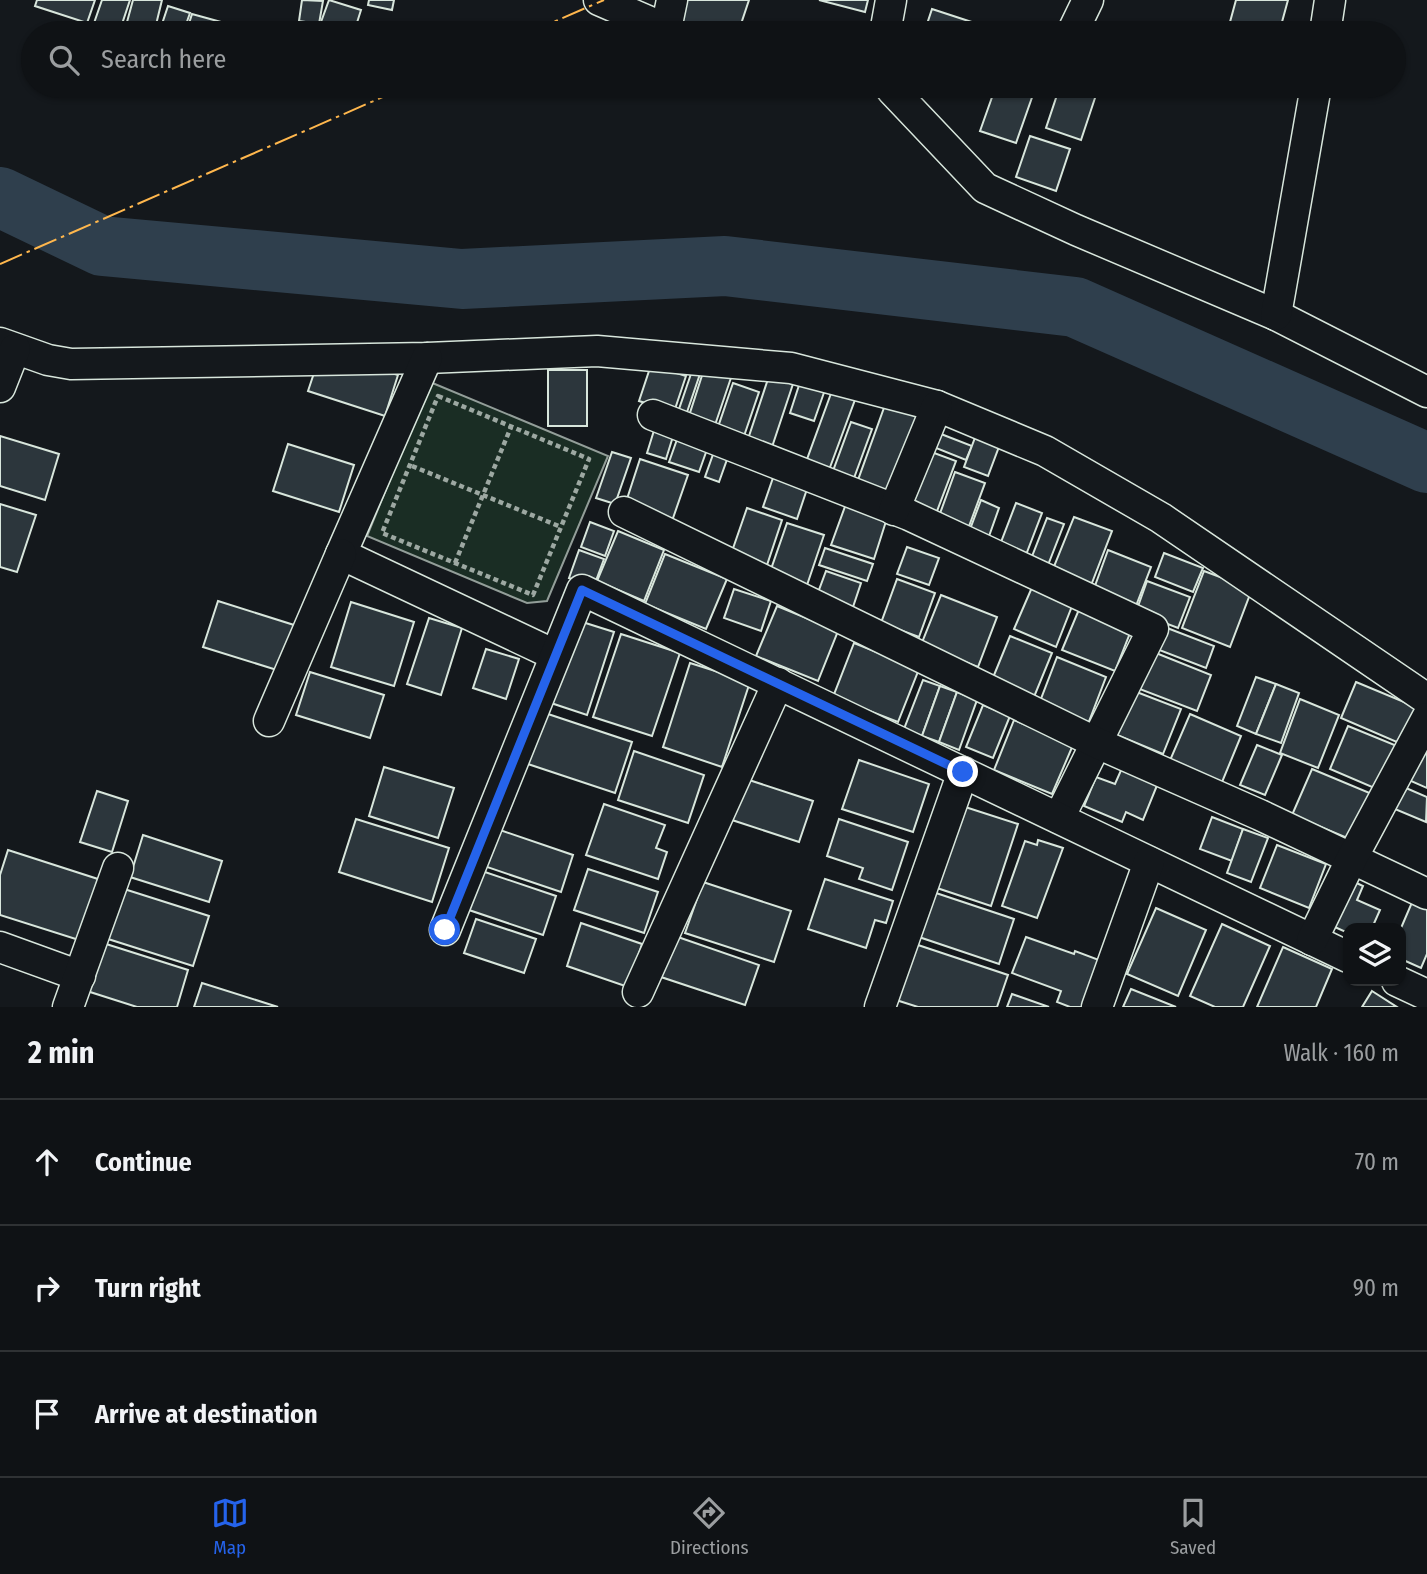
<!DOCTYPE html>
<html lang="en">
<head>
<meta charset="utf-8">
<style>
  :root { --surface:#0f1215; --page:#181b1e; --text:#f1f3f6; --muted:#9b9ea0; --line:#2f3234; --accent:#2563eb }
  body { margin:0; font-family:"Fira Sans Condensed",sans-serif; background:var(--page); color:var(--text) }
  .controls { position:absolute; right:21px; bottom:21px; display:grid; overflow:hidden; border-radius:14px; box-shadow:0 2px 5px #0004 }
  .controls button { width:63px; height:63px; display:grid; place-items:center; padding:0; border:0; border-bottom:2px solid var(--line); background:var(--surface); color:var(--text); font:35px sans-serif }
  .stop { position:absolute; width:21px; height:21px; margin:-16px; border:5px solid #2563eb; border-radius:50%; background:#fff }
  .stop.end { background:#2563eb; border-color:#fff; box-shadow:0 2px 7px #0008 }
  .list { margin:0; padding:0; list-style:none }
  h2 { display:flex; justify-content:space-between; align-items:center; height:91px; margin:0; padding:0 28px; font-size:30px }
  h2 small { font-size:23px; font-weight:400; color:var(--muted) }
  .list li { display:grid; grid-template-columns:46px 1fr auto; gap:21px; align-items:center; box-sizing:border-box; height:126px; padding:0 28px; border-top:2px solid var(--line) }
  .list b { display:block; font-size:26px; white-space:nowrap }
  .list em { font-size:23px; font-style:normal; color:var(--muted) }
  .icon { flex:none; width:38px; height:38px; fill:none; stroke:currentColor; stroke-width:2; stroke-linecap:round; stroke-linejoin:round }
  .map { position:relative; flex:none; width:1427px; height:1007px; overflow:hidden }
  .search { position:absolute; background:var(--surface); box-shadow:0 2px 5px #0004; left:21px; right:21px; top:21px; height:77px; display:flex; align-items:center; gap:18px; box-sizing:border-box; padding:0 24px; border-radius:38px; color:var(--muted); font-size:26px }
  .sheet { height:469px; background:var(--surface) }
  nav { display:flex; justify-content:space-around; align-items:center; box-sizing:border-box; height:98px; border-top:2px solid var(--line); background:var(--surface); font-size:19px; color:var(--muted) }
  nav a { display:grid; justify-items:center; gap:4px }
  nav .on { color:var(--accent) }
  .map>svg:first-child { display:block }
  .green { fill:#1a2d24; stroke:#939e99; stroke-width:2 }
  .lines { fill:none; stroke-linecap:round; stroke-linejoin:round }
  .river { stroke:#2f3f4d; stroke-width:60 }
  .building { fill:#2c363c; stroke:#d8e6dc; stroke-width:2 }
  .minor-casing { stroke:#d8e6dc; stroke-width:33 }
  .path { stroke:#9da8a2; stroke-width:4.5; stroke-dasharray:5 3.5; stroke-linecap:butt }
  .minor { stroke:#14181c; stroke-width:30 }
  .power { stroke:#ffb74d; stroke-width:2; stroke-dasharray:24 5 3.5 5; stroke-linecap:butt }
  .route { stroke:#2563eb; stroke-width:9 }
</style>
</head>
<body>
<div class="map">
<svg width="1427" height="1007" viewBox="0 0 1427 1007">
  <rect width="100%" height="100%" fill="#14181c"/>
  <!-- green -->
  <path class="green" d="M430,382L608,456L547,601L527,603L367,536Z"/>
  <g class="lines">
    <!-- river -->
    <path class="river" d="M0,197L102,246L462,279L725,266L1075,307L1427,463"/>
  </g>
  <!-- building -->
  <g class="building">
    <path d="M37,0H95L87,23L35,6Z"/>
    <path d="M102,0H130L119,33L93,26Z"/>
    <path d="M133,0H162L154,33H124Z"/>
    <path d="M302,0L323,1L319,24L299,21Z"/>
    <path d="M329,0L361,10L355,29L369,33H317Z"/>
    <path d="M369,0H394L392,10L368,5Z"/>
    <path d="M683,0H749L738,33H717L677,20Z"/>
    <path d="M819,0H868L865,12Z"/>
    <path d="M1236,0H1288L1279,33H1227Z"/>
    <path d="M168,6L190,13L183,33H159Z"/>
    <path d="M932,9L993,29L992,33H924Z"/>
    <path d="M192,14L221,22L218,33H186Z"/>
    <path d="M225,23L251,32L250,33H222Z"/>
    <path d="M996,86H1036L1016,143L980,131Z"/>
    <path d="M1060,86H1069L1096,95L1081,140L1046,128Z"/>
    <path d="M1030,136L1070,149L1056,191L1016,177Z"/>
    <path d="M707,360L734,369L714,428L688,419Z"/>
    <path d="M651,365L686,376L674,412L639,401Z"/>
    <path d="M316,367L379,369L398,375L385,416L308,391Z"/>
    <path d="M693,368L701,371L685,418L677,415Z"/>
    <rect x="548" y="370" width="39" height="56"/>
    <path d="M769,376L793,384L771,450L747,442Z"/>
    <path d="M802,376L827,384L814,421L790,413Z"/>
    <path d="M733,383L759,392L743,439L717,430Z"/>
    <path d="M833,388L856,397L829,470L806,462Z"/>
    <path d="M885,405L918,417L891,492L858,480Z"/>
    <path d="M851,422L872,429L854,478L833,471Z"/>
    <path d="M656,424L675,430L666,459L647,453Z"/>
    <path d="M680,431L710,441L699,472L669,462Z"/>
    <path d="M941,434L972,446L966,460L936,448Z"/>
    <path d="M976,435L1000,444L988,476L964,467Z"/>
    <path d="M0,436L59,454L45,500L0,486Z"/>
    <path d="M288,444L354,465L339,512L273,491Z"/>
    <path d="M716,446L730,451L719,482L705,477Z"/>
    <path d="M926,450L956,461L934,519L905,508Z"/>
    <path d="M612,452L631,458L615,504L596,498Z"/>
    <path d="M640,459L688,475L672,521L625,505Z"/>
    <path d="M775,472L809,483L797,519L763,507Z"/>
    <path d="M955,472L985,483L968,529L938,519Z"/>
    <path d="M981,500L999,508L988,539L969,532Z"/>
    <path d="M847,501L888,515L874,559L831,545Z"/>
    <path d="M1016,503L1042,513L1024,560L998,550Z"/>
    <path d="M0,504L36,515L17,572L0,567Z"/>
    <path d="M747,508L782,520L766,568L730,557Z"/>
    <path d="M1074,517L1112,531L1090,588L1051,574Z"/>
    <path d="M1047,518L1064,524L1048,565L1031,559Z"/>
    <path d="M590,522L614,531L605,556L581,547Z"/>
    <path d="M787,523L824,535L806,588L769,575Z"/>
    <path d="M618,531L664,550L644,601L597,581Z"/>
    <path d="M907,547L939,558L929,585L897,574Z"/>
    <path d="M825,548L873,564L867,581L819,565Z"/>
    <path d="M579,550L604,559L594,586L569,578Z"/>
    <path d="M1108,550L1151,567L1134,611L1092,594Z"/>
    <path d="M1164,553L1203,568L1193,592L1155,577Z"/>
    <path d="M665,554L727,579L706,629L645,604Z"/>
    <path d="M826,571L861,583L852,610L816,598Z"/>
    <path d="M1204,571L1252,589L1230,647L1182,628Z"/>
    <path d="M897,579L935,593L919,637L881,623Z"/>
    <path d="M1147,581L1190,597L1178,628L1136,612Z"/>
    <path d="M1033,585L1074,601L1056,647L1014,629Z"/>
    <path d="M734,589L771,601L761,631L724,618Z"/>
    <path d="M941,595L997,617L978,667L921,645Z"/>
    <path d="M218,601L294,625L280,671L203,647Z"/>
    <path d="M351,602L414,622L394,686L331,667Z"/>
    <path d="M777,606L838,631L818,681L756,656Z"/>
    <path d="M1080,607L1132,628L1115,671L1062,650Z"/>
    <path d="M429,618L462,628L441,695L407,684Z"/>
    <path d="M576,620L614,632L587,715L548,702Z"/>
    <path d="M1162,626L1214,646L1206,668L1154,648Z"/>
    <path d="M621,634L680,653L652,736L593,717Z"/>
    <path d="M1010,636L1052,653L1034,697L992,680Z"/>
    <path d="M854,643L919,669L898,722L833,697Z"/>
    <path d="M486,649L519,659L506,699L473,688Z"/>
    <path d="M1151,651L1211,675L1197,711L1137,688Z"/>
    <path d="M1057,657L1106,677L1088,724L1039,704Z"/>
    <path d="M690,663L750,682L722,767L663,747Z"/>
    <path d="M310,672L384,695L370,738L296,715Z"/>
    <path d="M1256,677L1276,684L1256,734L1237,726Z"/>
    <path d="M923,680L940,686L922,736L904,729Z"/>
    <path d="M1356,682L1421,709L1406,746L1341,718Z"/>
    <path d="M1276,684L1299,693L1281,743L1256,734Z"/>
    <path d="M940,686L957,692L939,742L922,736Z"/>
    <path d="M1134,691L1181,709L1163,754L1117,735Z"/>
    <path d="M957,692L977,700L959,750L939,742Z"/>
    <path d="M1300,699L1339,715L1318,768L1280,753Z"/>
    <path d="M983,705L1010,716L993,758L966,747Z"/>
    <path d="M539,711L632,742L615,793L522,762Z"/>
    <path d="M1190,714L1241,736L1220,787L1168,765Z"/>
    <path d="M1014,720L1073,745L1052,794L994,770Z"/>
    <path d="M1348,726L1397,746L1379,790L1330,769Z"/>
    <path d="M1427,740V788L1402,777Z"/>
    <path d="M1257,745L1282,755L1265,795L1240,785Z"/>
    <path d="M634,751L704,775L688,823L618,800Z"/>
    <path d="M859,760L929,784L913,832L842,809Z"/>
    <path d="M384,767L454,788L438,838L369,816Z"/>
    <path d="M1122,768L1158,783L1143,820L1126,812L1122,822L1084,806L1096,777L1115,784Z"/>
    <path d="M1312,769L1372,794L1352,840L1292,815Z"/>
    <path d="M746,779L813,801L799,842L732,820Z"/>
    <path d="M1399,785L1427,797L1426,822L1390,807Z"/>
    <path d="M97,791L128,801L112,852L80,842Z"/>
    <path d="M604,804L665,825L656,848L667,852L658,879L586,855Z"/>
    <path d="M959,805L1018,824L991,906L931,886Z"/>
    <path d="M1212,817L1243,829L1232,861L1200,849Z"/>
    <path d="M356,819L449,848L432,902L339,872Z"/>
    <path d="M839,819L908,842L892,890L859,879L863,868L827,856Z"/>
    <path d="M497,829L573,855L561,892L484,866Z"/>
    <path d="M1243,829L1268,838L1251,882L1227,873Z"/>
    <path d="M143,835L222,861L209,902L130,877Z"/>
    <path d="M1038,840L1063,848L1037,918L1002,906L1025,841L1037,845Z"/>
    <path d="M1277,845L1326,864L1309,908L1260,888Z"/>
    <path d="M8,850L101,880L82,941L0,915V875Z"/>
    <path d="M588,869L658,892L644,933L574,910Z"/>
    <path d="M479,870L556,896L543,935L466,909Z"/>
    <path d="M825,879L893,901L886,923L875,920L866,948L808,929Z"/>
    <path d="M1348,879L1363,886L1357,900L1380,910L1372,928H1348V933L1328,924Z"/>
    <path d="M703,882L791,911L774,962L685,933Z"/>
    <path d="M121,888L209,916L193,966L105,938Z"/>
    <path d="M930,891L1014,919L999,964L916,936Z"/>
    <path d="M1413,900L1427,906V954L1421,968L1401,959V928Z"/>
    <path d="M1156,908L1206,930L1178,996L1127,974Z"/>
    <path d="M476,919L536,939L524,973L464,953Z"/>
    <path d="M581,923L642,944L628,987L567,966Z"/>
    <path d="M1222,924L1270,946L1243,1007H1215L1190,996Z"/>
    <path d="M675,936L759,965L745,1005L661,977Z"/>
    <path d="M1026,937L1074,954L1075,951L1099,960L1082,1007H1070L1057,1002L1061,991L1012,973Z"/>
    <path d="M103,943L188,970L177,1007H137L87,991Z"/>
    <path d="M912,943L1008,975L997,1007H918L893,999Z"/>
    <path d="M1283,947L1332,969L1316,1007H1257Z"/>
    <path d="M202,983L278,1007H194Z"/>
    <path d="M1131,989L1176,1007H1123Z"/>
    <path d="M1372,991L1397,1007H1362Z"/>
    <path d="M1012,994L1049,1007H1007Z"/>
  </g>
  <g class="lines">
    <!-- minor casing -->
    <g class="minor-casing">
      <g id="minor">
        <path d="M599,0L666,29L672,0"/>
        <path d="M885,33L891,0"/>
        <path d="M1072,33L1088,0"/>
        <path d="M1325,33L1330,0"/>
        <path d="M891,86L892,90L985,188L1076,230L1276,315L1427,392"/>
        <path d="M1276,315L1316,86"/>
        <path d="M0,343L48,360L71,364L427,358L597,351L791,368L937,406L1045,451L1161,518L1427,699"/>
        <path d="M427,358L341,554L555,655"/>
        <path d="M0,387L15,349"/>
        <path d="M653,415L909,515L1153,629L1059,818"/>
        <path d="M894,510L937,406"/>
        <path d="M624,512L1097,743L1260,815L1427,894"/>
        <path d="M269,721L341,554"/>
        <path d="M445,930L582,590L1348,957"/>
        <path d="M1312,940L1352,858L1427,718"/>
        <path d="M0,947L80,976"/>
        <path d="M1397,981L1427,995"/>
        <path d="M638,992L778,683"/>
        <path d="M68,1007L118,868"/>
        <path d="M880,1007L963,772"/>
        <path d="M1097,1007L1149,862"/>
      </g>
    </g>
    <!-- path -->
    <g class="path">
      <path d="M438,396L589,459L533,595L382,533Z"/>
      <path d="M412,466L561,527"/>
      <path d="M455,563L511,427"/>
    </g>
    <!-- minor -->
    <use href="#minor" class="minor"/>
    <!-- power -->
    <g class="power">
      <path d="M528,33L604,0"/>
      <path d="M0,264L408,86"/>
    </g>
  </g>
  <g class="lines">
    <!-- route -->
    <path class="route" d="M445,930L582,590L963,772"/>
  </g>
</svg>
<div class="controls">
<button><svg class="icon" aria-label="layers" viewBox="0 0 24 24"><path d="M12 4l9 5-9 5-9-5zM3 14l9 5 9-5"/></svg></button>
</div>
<div class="stop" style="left:445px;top:930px"></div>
<div class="stop end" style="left:963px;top:772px"></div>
<div class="search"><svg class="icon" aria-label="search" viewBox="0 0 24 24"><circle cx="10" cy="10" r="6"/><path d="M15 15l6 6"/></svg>Search here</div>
</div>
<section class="sheet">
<h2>2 min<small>Walk · 160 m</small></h2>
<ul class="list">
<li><svg class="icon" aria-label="ahead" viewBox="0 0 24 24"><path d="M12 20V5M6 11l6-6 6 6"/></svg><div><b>Continue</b></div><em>70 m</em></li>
<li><svg class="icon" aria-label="right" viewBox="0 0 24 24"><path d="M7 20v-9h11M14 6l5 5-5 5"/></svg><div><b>Turn right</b></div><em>90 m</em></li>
<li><svg class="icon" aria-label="arrive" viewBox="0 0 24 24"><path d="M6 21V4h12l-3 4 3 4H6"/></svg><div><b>Arrive at destination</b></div></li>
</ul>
</section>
<nav>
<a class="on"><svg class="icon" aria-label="map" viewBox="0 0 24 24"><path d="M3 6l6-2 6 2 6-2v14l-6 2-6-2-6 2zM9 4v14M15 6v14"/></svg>Map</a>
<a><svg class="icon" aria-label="directions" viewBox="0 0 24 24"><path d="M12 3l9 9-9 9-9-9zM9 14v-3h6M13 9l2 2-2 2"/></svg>Directions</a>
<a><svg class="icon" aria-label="saved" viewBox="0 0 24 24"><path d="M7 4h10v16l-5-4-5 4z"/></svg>Saved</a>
</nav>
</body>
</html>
